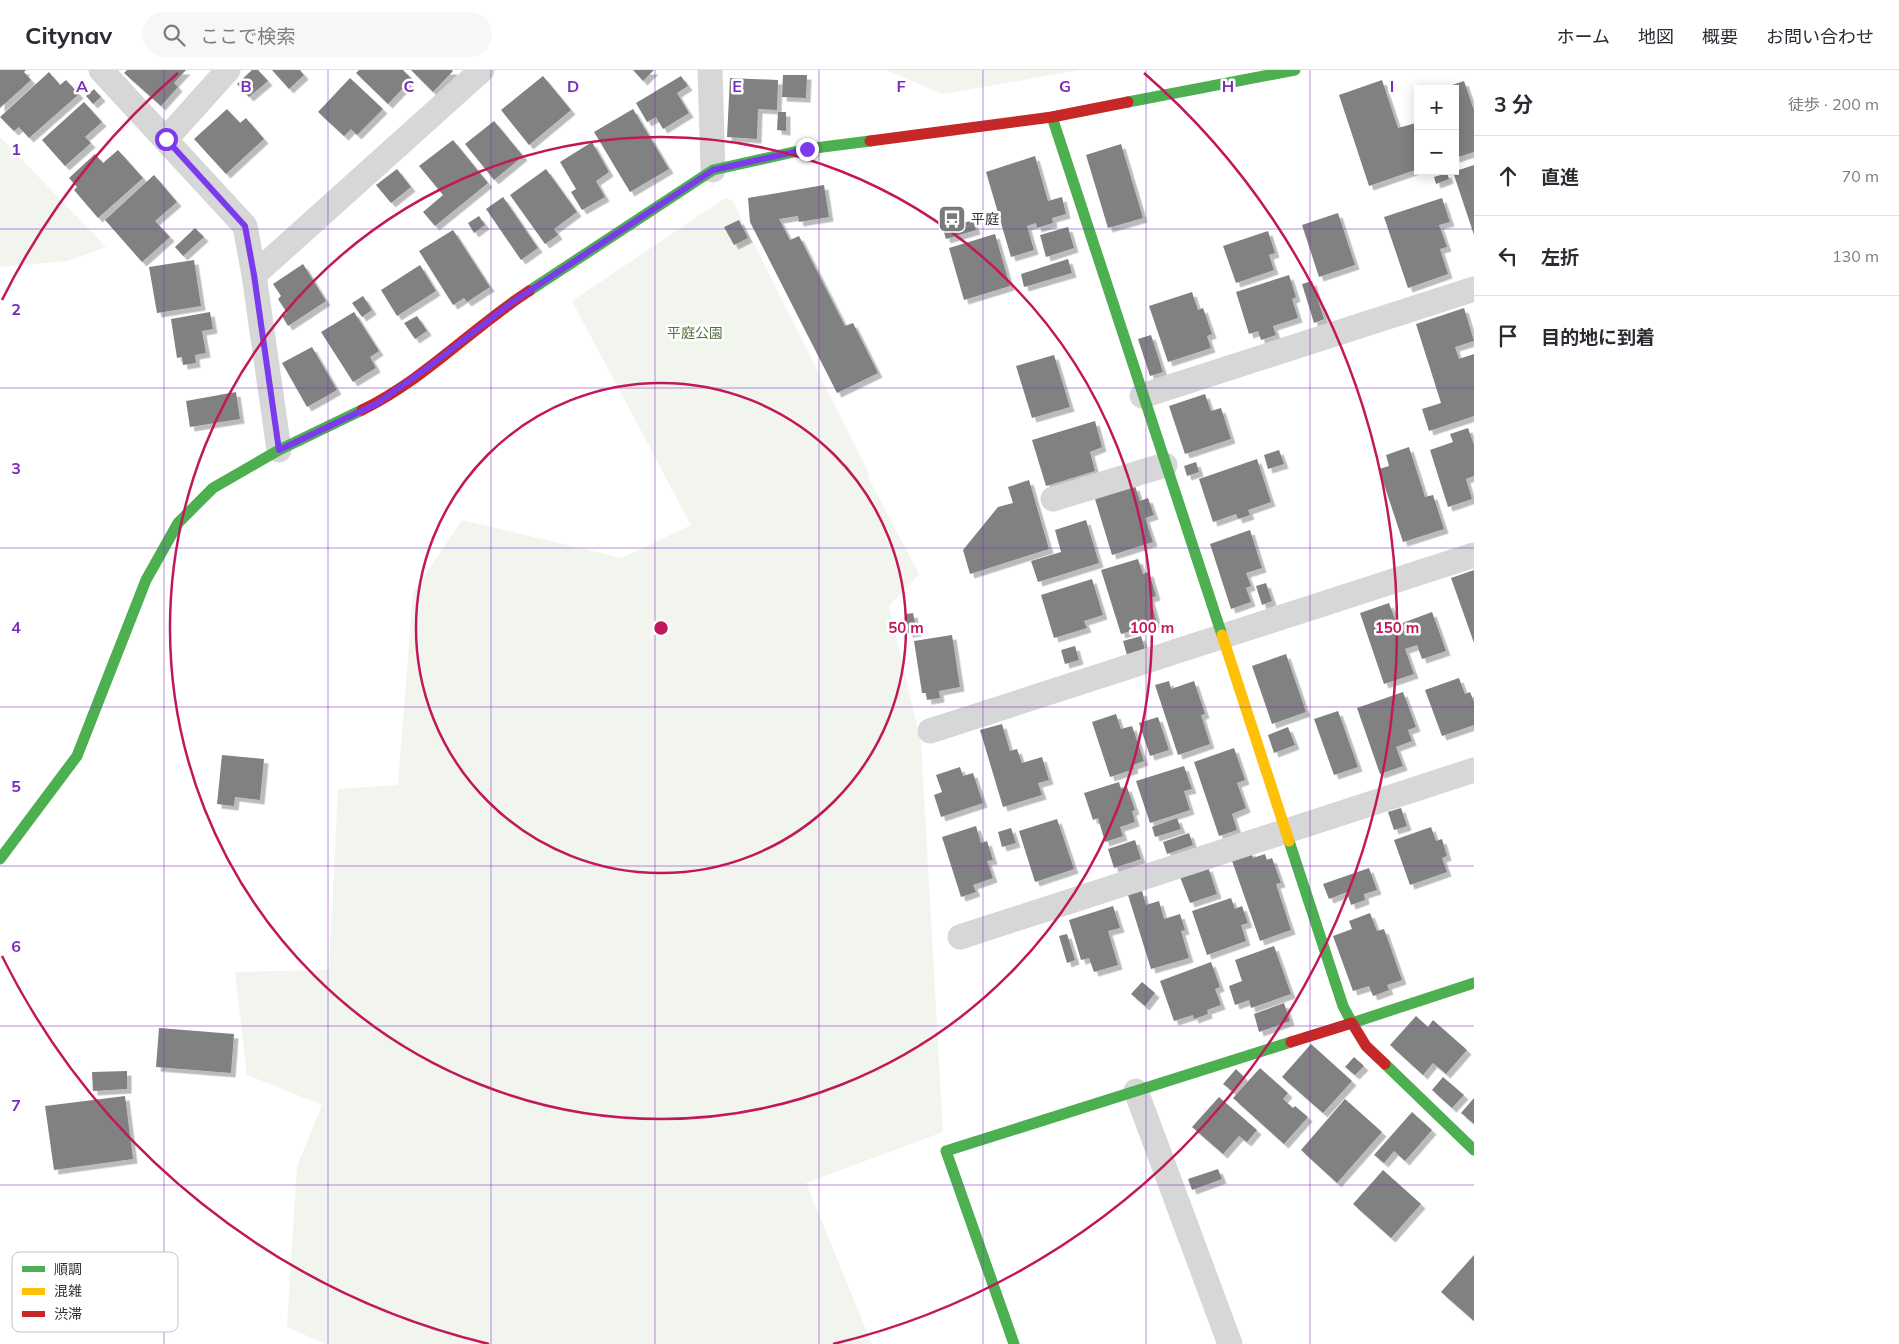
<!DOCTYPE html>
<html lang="ja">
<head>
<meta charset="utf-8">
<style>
  :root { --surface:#fff; --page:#f7f7f7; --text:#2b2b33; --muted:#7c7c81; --line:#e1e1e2 }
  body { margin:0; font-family:Mulish,"Noto Sans JP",sans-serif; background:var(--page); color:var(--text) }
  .controls { position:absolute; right:15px; top:15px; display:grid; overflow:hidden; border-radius:0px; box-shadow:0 2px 12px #0003 }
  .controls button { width:45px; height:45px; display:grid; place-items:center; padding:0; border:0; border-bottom:1px solid var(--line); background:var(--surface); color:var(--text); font:25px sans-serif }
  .stop { position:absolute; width:15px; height:15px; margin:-11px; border:4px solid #7c3aed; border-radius:50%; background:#fff }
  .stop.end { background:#7c3aed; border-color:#fff; box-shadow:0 1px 5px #0008 }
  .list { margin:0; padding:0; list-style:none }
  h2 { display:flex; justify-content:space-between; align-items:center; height:65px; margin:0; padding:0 20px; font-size:21px }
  h2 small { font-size:16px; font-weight:400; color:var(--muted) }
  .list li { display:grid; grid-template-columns:32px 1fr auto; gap:15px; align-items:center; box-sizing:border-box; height:80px; padding:0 20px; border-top:1px solid var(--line) }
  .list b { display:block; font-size:19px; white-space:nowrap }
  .list em { font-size:16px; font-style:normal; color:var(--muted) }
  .icon { flex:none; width:28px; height:28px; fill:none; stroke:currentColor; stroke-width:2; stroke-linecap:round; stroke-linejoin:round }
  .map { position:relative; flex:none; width:1474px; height:1274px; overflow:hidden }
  header { display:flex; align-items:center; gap:30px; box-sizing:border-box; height:70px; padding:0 25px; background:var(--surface); border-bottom:1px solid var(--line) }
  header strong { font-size:24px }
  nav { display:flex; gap:28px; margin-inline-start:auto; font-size:18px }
  .search { width:350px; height:45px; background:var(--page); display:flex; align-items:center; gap:12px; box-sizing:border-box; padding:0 18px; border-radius:28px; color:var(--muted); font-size:19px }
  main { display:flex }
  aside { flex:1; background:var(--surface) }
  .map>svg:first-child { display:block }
  .green { fill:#f1f5ed }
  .building { fill:#818181; filter:url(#shadow) }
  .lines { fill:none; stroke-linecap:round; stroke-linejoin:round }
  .street { stroke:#d7d7d7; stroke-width:25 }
  .fast { stroke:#4caf50; stroke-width:11 }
  .slow { stroke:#ffc107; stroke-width:11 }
  .jam { stroke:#c62828; stroke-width:11 }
  .route { stroke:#7c3aed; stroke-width:6 }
  .grid { fill:none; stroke:#7b2cbf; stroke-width:1; stroke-opacity:0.55 }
  .ring { fill:none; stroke:#c2185b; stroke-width:2.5 }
  .labels { text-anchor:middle; stroke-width:5; stroke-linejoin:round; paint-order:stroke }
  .poi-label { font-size:14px; fill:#333; stroke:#fff; text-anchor:start }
  .park-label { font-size:14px; fill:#56703f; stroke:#fff }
  .key { fill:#fff; stroke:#c2c2c2; stroke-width:1 }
  .key-label { font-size:14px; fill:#333 }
  .grid-label { font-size:16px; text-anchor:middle; font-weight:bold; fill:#7b2cbf; stroke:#fff; stroke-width:5; stroke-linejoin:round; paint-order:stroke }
  .centre { fill:#c2185b; stroke:#fff; stroke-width:2.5 }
  .ring-label { font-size:15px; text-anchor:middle; font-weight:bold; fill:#c2185b; stroke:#fff; stroke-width:5; stroke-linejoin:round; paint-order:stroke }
</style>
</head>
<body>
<header>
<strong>Citynav</strong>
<div class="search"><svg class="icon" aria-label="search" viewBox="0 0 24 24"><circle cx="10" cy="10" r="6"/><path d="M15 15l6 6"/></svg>ここで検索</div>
<nav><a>ホーム</a><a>地図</a><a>概要</a><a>お問い合わせ</a></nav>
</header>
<main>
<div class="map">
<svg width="1474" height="1274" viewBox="0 0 1474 1274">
  <defs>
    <filter id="shadow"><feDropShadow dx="4.5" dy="4.5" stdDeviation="0" flood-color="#0004"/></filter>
  </defs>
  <rect width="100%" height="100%" fill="#fff"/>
  <!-- green -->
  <g class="green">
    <path d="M886,0H1080L943,24Z"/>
    <path d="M0,67L1,68L106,177L68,191L0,197Z"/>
    <path d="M725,128L732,130L870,406L868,407L919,504L889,536L921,673L943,1062L806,1113L872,1274H326L287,1257L297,1096L322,1035L247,1005L235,902L329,900L338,719L398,715L413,523L462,450L622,488L691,455L572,231Z"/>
  </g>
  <!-- building -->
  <g class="building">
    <path d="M0,0H26L24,2L31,10L0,38Z"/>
    <path d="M127,0H186L174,13L178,17L161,36L124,3Z"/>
    <path d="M252,0H258L268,11L249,27L237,14Z"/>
    <path d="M272,0H300L304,5L289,19Z"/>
    <path d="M359,0H403L412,9L388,34L356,3Z"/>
    <path d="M411,0H452L453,1L433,22Z"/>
    <path d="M633,0H654L643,11Z"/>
    <path d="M49,2L60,15L66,10L79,24L29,68L19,57L14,61L0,47Z"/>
    <path d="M783,5H807L806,28L782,27Z"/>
    <path d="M543,6L571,40L529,75L501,40Z"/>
    <path d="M681,6L688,16L677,23L689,43L663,59L656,47L647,52L636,33Z"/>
    <path d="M350,8L383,39L357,65L351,59L344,66L318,42Z"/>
    <path d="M730,8L778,10L777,40L758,39L757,69L727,67Z"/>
    <path d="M1382,10L1398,58L1416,53L1418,59V99L1369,116L1339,25Z"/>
    <path d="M1464,11L1474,40V82L1455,88V19L1444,18Z"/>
    <path d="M94,19L101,27L93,34L86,26Z"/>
    <path d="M84,32L102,52L85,67L91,73L65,96L42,70Z"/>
    <path d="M227,39L240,53L246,48L264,69L226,104L194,69Z"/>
    <path d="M633,39L669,99L630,122L594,62Z"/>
    <path d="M778,42H786V61L777,60Z"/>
    <path d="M494,51L523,86L494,110L465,74Z"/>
    <path d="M453,70L488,113L435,156L423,142L443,125L419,96Z"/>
    <path d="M592,72L609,102L596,111L605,127L582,140L571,122L576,119L560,92Z"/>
    <path d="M1121,74L1143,148L1108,158L1086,85Z"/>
    <path d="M118,80L143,108L98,148L74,120L77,117L69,108L95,84L103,93Z"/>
    <path d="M1035,86L1048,131L1062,127L1066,144L1052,148L1053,153L1037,158L1036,153L1027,156L1034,180L1011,187L986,102Z"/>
    <path d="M1474,95V165L1453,102Z"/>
    <path d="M397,99L411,117L391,133L376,115Z"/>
    <path d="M546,99L577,142L554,159L558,165L545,174L510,125Z"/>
    <path d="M1447,103L1449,109L1436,114L1434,107Z"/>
    <path d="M154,105L177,132L155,151L170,167L142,192L105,150Z"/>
    <path d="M824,115L829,147L799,152L798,146L779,149L790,170L799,166L845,256L853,253L878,303L837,323L750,152L748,128Z"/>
    <path d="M503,127L538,178L521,190L486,139Z"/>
    <path d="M1442,128L1450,152L1439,155L1447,177L1440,179L1448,204L1408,218L1384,147Z"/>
    <path d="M1338,143L1355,195L1319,207L1302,155Z"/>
    <path d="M479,146L485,155L474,163L468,153Z"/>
    <path d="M739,150L748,168L734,175L724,157Z"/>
    <path d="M973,150L976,160L946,169L943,159Z"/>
    <path d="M1068,157L1074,178L1046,187L1040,165Z"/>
    <path d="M195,158L204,167L183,186L175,177Z"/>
    <path d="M453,160L490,217L467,232L464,228L453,235L419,181Z"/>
    <path d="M1268,161L1275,183L1269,185L1274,200L1236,213L1223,176Z"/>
    <path d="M995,164L1010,216L964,230L949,178Z"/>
    <path d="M1068,189L1072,203L1024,217L1021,204Z"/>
    <path d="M194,190L201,236L157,243L149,197Z"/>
    <path d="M303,194L326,231L288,256L282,246L287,243L278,229L281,226L273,214Z"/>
    <path d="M420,195L436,221L397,246L381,220Z"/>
    <path d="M1289,205L1296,227L1292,229L1298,248L1273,256L1276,265L1261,270L1258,261L1249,264L1236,222Z"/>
    <path d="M1312,211L1324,249L1314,253L1302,214Z"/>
    <path d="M1192,222L1198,240L1203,238L1212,264L1207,266L1211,278L1168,292L1149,236Z"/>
    <path d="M363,226L372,240L362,247L352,233Z"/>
    <path d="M1464,238L1474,271L1455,277L1459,289L1474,284V346L1429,361L1422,339L1441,333L1416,254Z"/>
    <path d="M210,242L213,259L202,261L206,283L195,285L196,293L183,295L182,287L177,288L171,249Z"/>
    <path d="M354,242L379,281L370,287L376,298L353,312L321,262Z"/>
    <path d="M417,246L427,261L415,269L404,253Z"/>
    <path d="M1151,265L1163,302L1150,306L1138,269Z"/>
    <path d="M312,277L337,320L307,337L282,293Z"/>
    <path d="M1054,285L1070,337L1032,348L1016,296Z"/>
    <path d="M236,322L240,349L190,357L186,331Z"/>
    <path d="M1205,324L1211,341L1221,338L1231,369L1185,384L1169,336Z"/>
    <path d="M1095,351L1102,377L1090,382L1095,401L1046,416L1032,370Z"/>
    <path d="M1468,358L1474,375V406L1466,409L1472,429L1448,437L1430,380L1453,372L1450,364Z"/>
    <path d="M1409,377L1425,427L1433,425L1444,459L1403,472L1379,399L1389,396L1386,385Z"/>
    <path d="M1279,380L1284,394L1268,399L1264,385Z"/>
    <path d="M1257,389L1271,432L1248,440L1250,445L1238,449L1236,444L1213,452L1199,409Z"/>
    <path d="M1196,392L1199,402L1187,406L1184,396Z"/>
    <path d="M1029,410L1049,479L970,504L963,480L998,437L1013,433L1008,417Z"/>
    <path d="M1135,416L1140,431L1148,428L1154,445L1145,448L1153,472L1112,485L1095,429Z"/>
    <path d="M1086,450L1099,493L1038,512L1031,491L1061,482L1055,460Z"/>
    <path d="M1250,460L1262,498L1246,503L1251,516L1246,518L1251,532L1231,539L1210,474Z"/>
    <path d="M1138,489L1143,504L1149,502L1156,526L1150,528L1157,553L1121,564L1101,500Z"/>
    <path d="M1474,500V573L1451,508Z"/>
    <path d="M1092,509L1103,545L1084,551L1087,558L1054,568L1041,525Z"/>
    <path d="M1266,513L1272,531L1262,535L1256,516Z"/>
    <path d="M1389,533L1397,555L1432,542L1446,581L1422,589L1417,575L1405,579L1414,604L1384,614L1360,543Z"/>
    <path d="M913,543L917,562L908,563L906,544Z"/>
    <path d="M952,565L960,617L939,621L940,628L927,630L926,623H922L914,571Z"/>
    <path d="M1141,566L1145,579L1127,585L1123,571Z"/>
    <path d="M1075,576L1079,590L1065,594L1061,580Z"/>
    <path d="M1286,584L1306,642L1272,654L1252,596Z"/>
    <path d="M1459,608L1465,624L1470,622L1474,632V655L1442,666L1425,620Z"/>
    <path d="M1169,611L1171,619L1194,611L1205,644L1201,645L1210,674L1178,685L1155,615Z"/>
    <path d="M1403,622L1416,657L1408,660L1412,671L1396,677L1403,696L1380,704L1357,638Z"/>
    <path d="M1338,641L1358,697L1334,705L1314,649Z"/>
    <path d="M1116,644L1121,659L1132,656L1144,691L1133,695L1134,699L1110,707L1092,652Z"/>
    <path d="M1158,647L1169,680L1150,686L1139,653Z"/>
    <path d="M1002,654L1010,681L1017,679L1022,693L1042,687L1049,710L1038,713L1042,725L1003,737L980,660Z"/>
    <path d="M1288,657L1295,675L1274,683L1268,665Z"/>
    <path d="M1234,678L1245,710L1237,713L1246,738L1232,744L1237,760L1219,766L1194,692Z"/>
    <path d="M222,685L264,689L260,730L235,727L234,736L217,734Z"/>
    <path d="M1184,696L1192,719L1184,721L1190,740L1150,753L1136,711Z"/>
    <path d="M960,697L963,706L973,703L983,733L941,747L934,725L942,722L936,705Z"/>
    <path d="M1119,712L1121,719L1127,717L1135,740L1132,741L1135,752L1120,757L1123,766L1105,772L1098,748L1093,750L1084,723Z"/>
    <path d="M1401,738L1407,756L1394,760L1388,742Z"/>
    <path d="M1177,748L1181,759L1155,767L1152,757Z"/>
    <path d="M1057,749L1074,799L1035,812L1019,761Z"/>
    <path d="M976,756L981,773L987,771L993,790L987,791L993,808L973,815L976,822L961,827L942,767Z"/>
    <path d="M1431,757L1436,771L1442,769L1447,786L1442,788L1447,802L1410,815L1394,770Z"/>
    <path d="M1011,758L1016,773L1002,777L998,762Z"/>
    <path d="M1189,763L1193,775L1167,784L1163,772Z"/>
    <path d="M1135,770L1141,789L1114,798L1108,779Z"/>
    <path d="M1251,781L1253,788L1265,784L1267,790L1272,788L1281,813L1276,814L1291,860L1260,871L1231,788Z"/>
    <path d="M1208,797L1217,824L1190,833L1180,807Z"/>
    <path d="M1369,798L1377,820L1364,824L1365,830L1351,835L1347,822L1329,829L1323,814Z"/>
    <path d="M1142,821L1146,835L1159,831L1164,849L1180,844L1185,860L1181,861L1189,888L1151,899L1128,825Z"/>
    <path d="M1231,828L1235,839L1242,836L1248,853L1241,855L1246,871L1207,885L1192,841Z"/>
    <path d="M1113,836L1120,858L1108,861L1118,895L1094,902L1089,888L1081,890L1069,850Z"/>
    <path d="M1370,843L1377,861L1384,859L1402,910L1387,915L1389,920L1373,926L1369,916L1353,921L1333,866L1352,859L1349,851Z"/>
    <path d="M1067,864L1075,890L1067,893L1059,866Z"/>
    <path d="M1274,876L1291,924L1251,938L1249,930L1235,935L1229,916L1242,911L1235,890Z"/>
    <path d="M1211,892L1220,917L1215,919L1221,935L1207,940L1208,944L1194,949L1193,945L1174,951L1160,911Z"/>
    <path d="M1142,912L1155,923L1145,936L1131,924Z"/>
    <path d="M1284,933L1290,951L1259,962L1254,944Z"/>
    <path d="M1416,946L1428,957L1433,950L1467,980L1446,1004L1433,993L1423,1005L1390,975Z"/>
    <path d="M159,958L234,964L231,1003L156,997Z"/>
    <path d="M1311,974L1352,1011L1323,1043L1282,1007Z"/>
    <path d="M1354,987L1364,996L1355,1005L1345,997Z"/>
    <path d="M1260,998L1288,1023L1283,1029L1293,1038L1295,1036L1308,1047L1284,1074L1233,1028Z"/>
    <path d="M1236,999L1244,1007L1232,1021L1223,1014Z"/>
    <path d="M127,1001V1019L93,1021L92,1002Z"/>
    <path d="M1443,1007L1464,1025L1452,1038L1432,1020Z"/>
    <path d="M125,1026L133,1089L54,1100L45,1036Z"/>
    <path d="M1219,1027L1257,1060L1247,1072L1239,1066L1223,1084L1192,1057Z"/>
    <path d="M1474,1028V1054L1461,1043Z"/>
    <path d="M1345,1029L1382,1062L1337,1113L1301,1080Z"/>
    <path d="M1412,1042L1432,1060L1405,1091L1394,1081L1384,1093L1374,1085Z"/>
    <path d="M1218,1099L1222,1109L1192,1120L1188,1109Z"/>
    <path d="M1383,1100L1421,1134L1391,1168L1353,1134Z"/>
    <path d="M1474,1185V1251L1441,1222Z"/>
  </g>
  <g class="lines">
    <!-- street -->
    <g class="street">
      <path d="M101,0L245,156L254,205L279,380"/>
      <path d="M710,0L713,100"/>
      <path d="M166,69L228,0"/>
      <path d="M254,205L482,0"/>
      <path d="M1142,326L1474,219"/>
      <path d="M1053,429L1165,395"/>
      <path d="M930,661L1474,485"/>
      <path d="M960,867L1474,700"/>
      <path d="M1136,1021L1230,1274"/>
    </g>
    <!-- fast -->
    <g class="fast">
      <path d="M1128,32L1295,0"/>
      <path d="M1052,47L1222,565"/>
      <path d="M529,221L713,100L807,79L870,71"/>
      <path d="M1289,771L1343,936L1352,953L1474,913"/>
      <path d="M0,789L77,686L146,510L178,453L213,418L279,380L362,340"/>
      <path d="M1385,994L1474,1080"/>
      <path d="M1014,1274L946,1081L1291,972"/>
    </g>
    <!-- slow -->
    <path class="slow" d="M1222,565L1289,771"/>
    <!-- jam -->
    <g class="jam">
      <path d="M870,71L1052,47L1128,32"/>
      <path d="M362,340C424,310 472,258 529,221"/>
      <path d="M1291,972L1352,953L1366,976L1385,994"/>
    </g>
  </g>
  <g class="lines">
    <!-- route -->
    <path class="route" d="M166,69L245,156L254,205L279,380L376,334L430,296L511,233L713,100L807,79"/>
  </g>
  <!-- grid -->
  <path class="grid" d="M164,0V1274M328,0V1274M491,0V1274M655,0V1274M819,0V1274M983,0V1274M1146,0V1274M1310,0V1274M0,159H1474M0,318H1474M0,478H1474M0,637H1474M0,796H1474M0,956H1474M0,1115H1474"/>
  <!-- distance rings -->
  <g class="ring">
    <circle cx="661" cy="558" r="245"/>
    <circle cx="661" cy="558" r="491"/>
    <path d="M489 1274A736 736 0 0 1 2 886M2 230A736 736 0 0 1 178 3M1144 3A736 736 0 0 1 833 1274"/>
  </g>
  <!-- icons -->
  <defs>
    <g id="bus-square" transform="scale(1.4375)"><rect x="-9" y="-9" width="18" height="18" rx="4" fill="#7a7a7a" stroke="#fff"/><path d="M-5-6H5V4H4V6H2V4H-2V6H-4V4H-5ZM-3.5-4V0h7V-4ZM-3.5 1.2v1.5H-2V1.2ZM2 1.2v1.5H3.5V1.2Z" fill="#fff"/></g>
  </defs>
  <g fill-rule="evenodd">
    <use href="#bus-square" x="952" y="149"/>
  </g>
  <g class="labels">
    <!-- poi labels -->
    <g class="poi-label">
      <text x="971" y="154">平庭</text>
    </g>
    <!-- park labels -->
    <g class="park-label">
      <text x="695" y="268">平庭公園</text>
    </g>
  </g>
  <!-- legend -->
  <rect x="12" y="1182" width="166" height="80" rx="8" class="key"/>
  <rect x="22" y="1196" width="23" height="6" fill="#4caf50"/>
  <rect x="22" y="1218" width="23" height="7" fill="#ffc107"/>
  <rect x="22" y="1241" width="23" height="6" fill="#c62828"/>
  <g class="key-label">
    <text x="54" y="1204">順調</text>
    <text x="54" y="1226">混雑</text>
    <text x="54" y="1249">渋滞</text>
  </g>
  <g class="grid-label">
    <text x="82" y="22">A</text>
    <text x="246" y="22">B</text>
    <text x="409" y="22">C</text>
    <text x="573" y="22">D</text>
    <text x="737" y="22">E</text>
    <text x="901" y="22">F</text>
    <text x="1065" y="22">G</text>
    <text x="1228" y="22">H</text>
    <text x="1392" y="22">I</text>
    <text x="16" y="85">1</text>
    <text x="16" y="245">2</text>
    <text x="16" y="404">3</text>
    <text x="16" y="563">4</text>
    <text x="16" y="722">5</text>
    <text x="16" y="882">6</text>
    <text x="16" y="1041">7</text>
  </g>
  <circle cx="661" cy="558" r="8" class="centre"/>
  <g class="ring-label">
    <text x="906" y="563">50 m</text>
    <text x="1152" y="563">100 m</text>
    <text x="1397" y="563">150 m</text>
  </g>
</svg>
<div class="controls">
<button>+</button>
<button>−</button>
</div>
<div class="stop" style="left:166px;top:69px"></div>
<div class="stop end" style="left:807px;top:79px"></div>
</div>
<aside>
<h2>3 分<small>徒歩 · 200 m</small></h2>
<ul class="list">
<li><svg class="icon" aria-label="ahead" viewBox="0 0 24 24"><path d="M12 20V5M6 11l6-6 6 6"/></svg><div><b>直進</b></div><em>70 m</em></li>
<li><svg class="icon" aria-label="left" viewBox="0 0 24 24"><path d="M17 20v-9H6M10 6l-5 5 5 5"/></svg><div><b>左折</b></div><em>130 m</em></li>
<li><svg class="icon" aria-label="arrive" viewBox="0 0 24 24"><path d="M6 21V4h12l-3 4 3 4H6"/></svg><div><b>目的地に到着</b></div></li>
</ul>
</aside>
</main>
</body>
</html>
